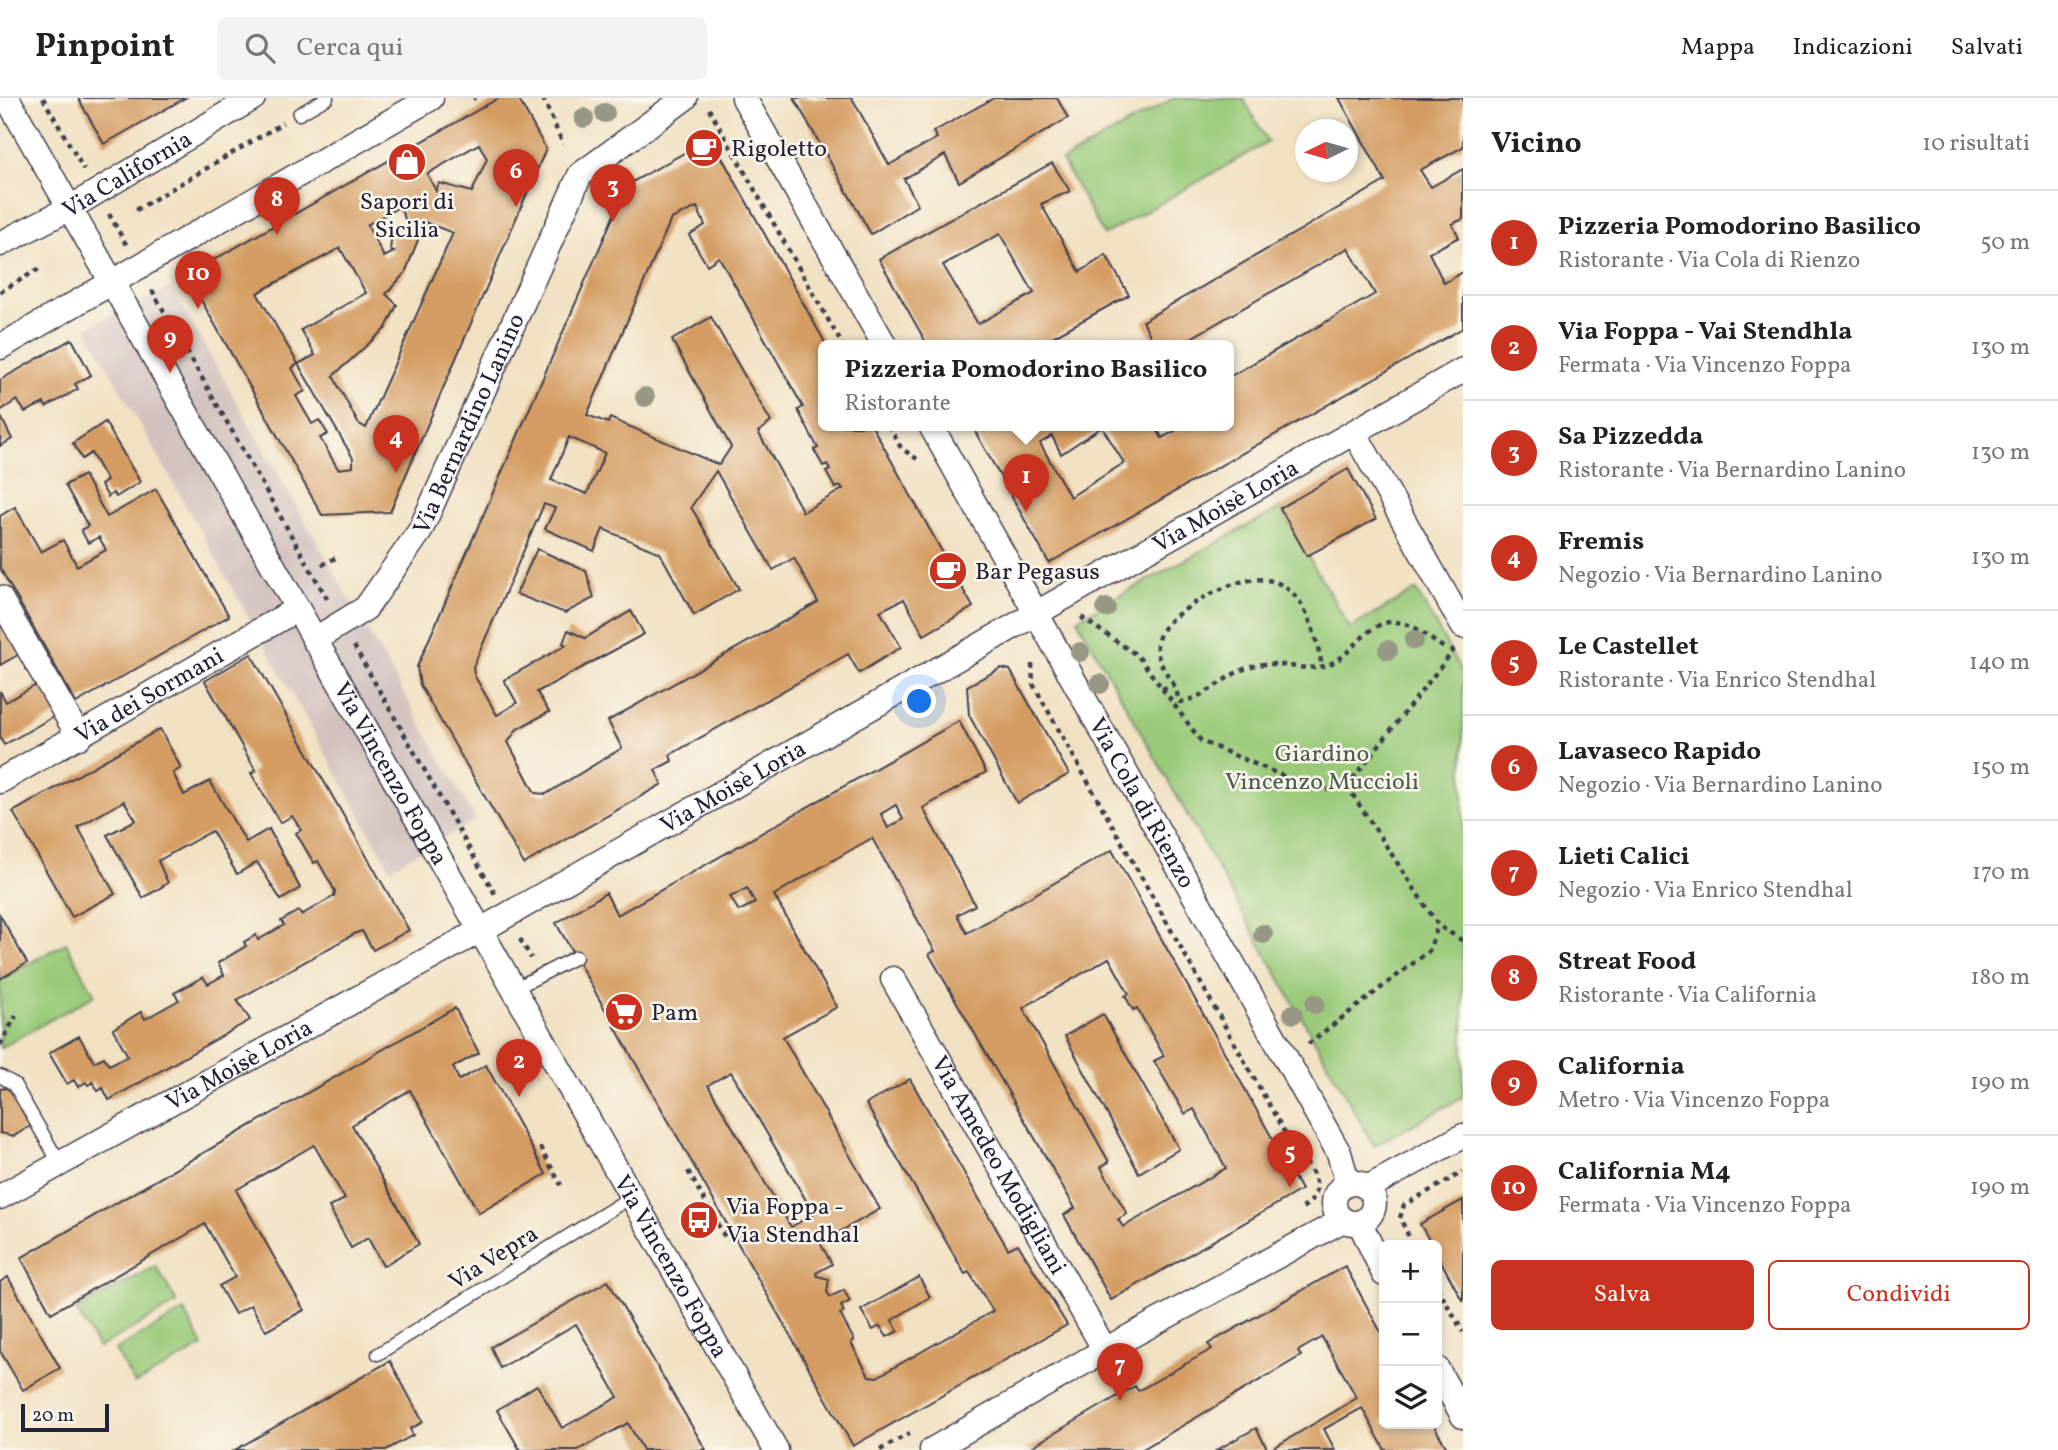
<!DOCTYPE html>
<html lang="it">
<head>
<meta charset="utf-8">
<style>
  :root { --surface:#fff; --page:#f2f2f2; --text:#222; --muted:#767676; --line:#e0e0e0; --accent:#c8321e }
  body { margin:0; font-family:Vollkorn,serif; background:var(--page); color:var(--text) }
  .controls { position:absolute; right:21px; bottom:21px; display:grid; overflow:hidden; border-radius:10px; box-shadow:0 4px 10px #0003 }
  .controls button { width:63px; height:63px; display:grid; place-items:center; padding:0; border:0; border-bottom:2px solid var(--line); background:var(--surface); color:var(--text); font:35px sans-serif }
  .compass { position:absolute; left:1295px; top:21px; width:63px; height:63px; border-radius:50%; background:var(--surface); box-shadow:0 4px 10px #0003; rotate:265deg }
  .scale { position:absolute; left:21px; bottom:18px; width:88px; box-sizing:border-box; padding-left:7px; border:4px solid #22223b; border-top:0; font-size:19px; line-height:24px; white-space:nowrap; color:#22223b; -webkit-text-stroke:5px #fbf7ec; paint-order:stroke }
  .you { position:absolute; left:920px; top:604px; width:24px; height:24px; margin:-18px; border:5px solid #fff; border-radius:50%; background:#1a73e8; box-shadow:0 0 0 10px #1a73e833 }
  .badge { display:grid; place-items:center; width:46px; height:46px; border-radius:50%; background:var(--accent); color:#fff; font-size:23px; font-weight:700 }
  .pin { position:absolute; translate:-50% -58px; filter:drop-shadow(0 2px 4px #0008) }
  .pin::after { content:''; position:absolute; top:37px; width:24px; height:21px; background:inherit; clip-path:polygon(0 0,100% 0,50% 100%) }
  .popup { position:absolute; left:818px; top:242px; width:416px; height:91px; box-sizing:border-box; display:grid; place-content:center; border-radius:10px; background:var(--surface); filter:drop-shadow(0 2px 5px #0005); font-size:23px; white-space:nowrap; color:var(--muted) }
  .popup b { font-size:26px; color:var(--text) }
  .popup::after { content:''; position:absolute; left:50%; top:100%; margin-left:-14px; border:14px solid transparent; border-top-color:var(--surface) }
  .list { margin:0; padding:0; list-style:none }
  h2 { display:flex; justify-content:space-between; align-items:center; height:91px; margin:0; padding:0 28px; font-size:30px }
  h2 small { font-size:23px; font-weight:400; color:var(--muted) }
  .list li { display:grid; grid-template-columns:46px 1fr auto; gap:21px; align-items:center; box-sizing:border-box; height:105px; padding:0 28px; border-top:2px solid var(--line) }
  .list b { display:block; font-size:26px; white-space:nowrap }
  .list p { margin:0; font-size:23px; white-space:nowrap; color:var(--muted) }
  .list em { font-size:23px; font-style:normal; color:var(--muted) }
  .actions { display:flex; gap:14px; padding:21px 28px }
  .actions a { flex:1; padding:16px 0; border:2px solid var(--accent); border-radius:10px; text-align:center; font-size:24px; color:var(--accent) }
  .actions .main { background:var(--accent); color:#fff }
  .icon { flex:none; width:38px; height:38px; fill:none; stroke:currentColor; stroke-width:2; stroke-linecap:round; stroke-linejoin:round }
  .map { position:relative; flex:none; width:1463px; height:1352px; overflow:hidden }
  header { display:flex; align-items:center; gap:42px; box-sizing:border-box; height:98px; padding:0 35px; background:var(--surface); border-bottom:2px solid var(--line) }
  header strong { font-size:33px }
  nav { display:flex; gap:38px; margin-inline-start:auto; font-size:24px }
  .search { width:490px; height:63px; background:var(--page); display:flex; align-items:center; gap:18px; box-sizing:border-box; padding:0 24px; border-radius:10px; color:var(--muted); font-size:26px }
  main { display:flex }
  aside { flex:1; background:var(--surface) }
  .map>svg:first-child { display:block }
  .industrial { fill:#d1c0bc }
  .green { fill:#9aca79; stroke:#5e765a; stroke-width:2 }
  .building { fill:#d49c62; fill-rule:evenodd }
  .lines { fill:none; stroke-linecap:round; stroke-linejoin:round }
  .lane-casing { stroke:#413f4f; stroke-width:15 }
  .street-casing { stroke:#413f4f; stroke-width:27 }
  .path { stroke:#413f4f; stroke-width:4.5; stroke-dasharray:5 5; stroke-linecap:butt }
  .lane { stroke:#fff; stroke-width:12 }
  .street { stroke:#fff; stroke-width:24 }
  .tree { fill:#969884 }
  .labels { text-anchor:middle; stroke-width:5; stroke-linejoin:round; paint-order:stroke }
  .poi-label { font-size:24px; fill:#22223b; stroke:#fbf7ec; text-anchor:start }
  .street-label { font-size:24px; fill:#22223b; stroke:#fbf7ec }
  .park-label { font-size:24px; fill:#4c5d51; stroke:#fbf7ec }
</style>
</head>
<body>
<header>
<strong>Pinpoint</strong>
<div class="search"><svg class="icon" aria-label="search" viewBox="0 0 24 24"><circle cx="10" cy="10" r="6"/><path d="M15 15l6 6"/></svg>Cerca qui</div>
<nav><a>Mappa</a><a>Indicazioni</a><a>Salvati</a></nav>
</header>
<main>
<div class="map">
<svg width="1463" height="1352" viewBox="0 0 1463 1352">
  <rect width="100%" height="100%" fill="#fbf7ec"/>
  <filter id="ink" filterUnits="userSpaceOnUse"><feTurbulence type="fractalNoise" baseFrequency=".0143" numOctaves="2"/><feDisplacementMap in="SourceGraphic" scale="14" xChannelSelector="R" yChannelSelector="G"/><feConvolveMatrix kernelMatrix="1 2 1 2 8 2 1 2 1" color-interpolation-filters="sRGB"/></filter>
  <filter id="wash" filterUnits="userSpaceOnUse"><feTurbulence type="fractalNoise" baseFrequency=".00686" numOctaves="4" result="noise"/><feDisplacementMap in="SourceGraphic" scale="28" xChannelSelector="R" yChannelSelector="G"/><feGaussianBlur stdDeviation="1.57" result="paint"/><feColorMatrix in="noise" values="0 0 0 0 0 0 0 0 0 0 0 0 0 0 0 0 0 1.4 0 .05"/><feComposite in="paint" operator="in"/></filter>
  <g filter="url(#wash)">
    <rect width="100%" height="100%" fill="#f1e1c3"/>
    <!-- industrial -->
    <path class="industrial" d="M171,189L476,722L390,770L86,230Z"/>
    <!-- green -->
    <g class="green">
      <path d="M1174,0H1243L1268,44L1104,137L1062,63Z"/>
      <path d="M1280,410L1350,530L1416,492L1463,576V999L1374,1048L1077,521Z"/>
      <path d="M66,845L95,897L0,950V881Z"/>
      <path d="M156,1168L177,1205L98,1250L76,1212Z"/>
      <path d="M184,1213L203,1248L135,1286L115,1252Z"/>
    </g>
    <g id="blocks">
      <!-- building -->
      <g class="building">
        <path d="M78,0H185L104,46Z"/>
        <path d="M499,0H518L546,51L530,88L390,414L322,417L187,177ZM479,46L487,61L472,94L439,85L436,93L427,76ZM399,109L408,126L392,136L390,152L394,154L384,159L367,127ZM425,124L453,135L366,330L358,325L333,278L386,230L397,207L386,196L405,175ZM340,150L366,195L301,232L315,257L298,266L353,360V369L338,371L320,340L328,336L319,322L312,326L296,298L305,293L292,270L298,266L257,195Z"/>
        <path d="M794,0H852L889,67L937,40L933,34L994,0H1057L1068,20L959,84L945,57L904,81L918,107L871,136Z"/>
        <path d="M1339,0H1463V49L1420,72L1431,89L1463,71V121L1452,126L1459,139L1429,155L1444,185L1463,174V230L1049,465L972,328H1155L1162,340L1184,328H1229V279L1375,196L1348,150L1177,248H1155L1143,223L1385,83ZM1102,329L1124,365L1070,399L1040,345L1052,338L1061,356Z"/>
        <path d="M711,40L827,248H823V328H872L973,509L924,537L904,501L880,513L901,549L859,575L848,556L670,657L672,663L655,672L662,686L524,766L420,587L417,569L627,87ZM697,109L705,127L689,137L707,167L719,159L803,309L798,312L818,350L814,352L823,368L827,366L830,372L826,374L835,390L841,388L843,391L803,414L758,334L771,324L711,219L672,242L731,349L719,367L610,320L608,325L587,317L671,121ZM569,339L605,355L587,396L551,382ZM716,373L773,472L794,460L818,504L608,623L622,650L546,696L535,695L508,644L517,631L549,614L537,594L644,536L631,513L585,540L568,532L563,545L566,547L504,582L517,605L497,617L474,577L473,569L544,406L555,410L545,431L594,453L603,431L660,455L694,517L739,491L691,409Z"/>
        <path d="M1052,65L1070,93L1041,106L1080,174L1106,157L1129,197L1036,248H928L879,161ZM1000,136L1034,195L978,226L943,167Z"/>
        <path d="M72,241L91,277L75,286L78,291L46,309L44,305L25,314L17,302L0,313V282Z"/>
        <path d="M0,317L12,341L0,348Z"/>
        <path d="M105,324L140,384L116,399L113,395L108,399L101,387L107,383L91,355L82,361L73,345Z"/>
        <path d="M1348,371L1376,421L1307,458L1280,410Z"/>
        <path d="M84,377L107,419L156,391L229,518L76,605L0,470V418L15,409L41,454L63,442L77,468L106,452L99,439L88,445L81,432L88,428L65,387Z"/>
        <path d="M537,451L586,473L594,500L565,515L516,496Z"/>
        <path d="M0,515L23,554L0,567Z"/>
        <path d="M251,556L409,832L373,852L362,833L356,835L237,902L250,922L109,1002L103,990L98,993L93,984L88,987L86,984L78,989L74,982L67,986L49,955L79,938L94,964L104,959L109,967L128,958L113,931L141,914L145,921L179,902L174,895L203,879L208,886L224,877L218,865L246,848L244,844L256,837L258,842L284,827L281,823L298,813L301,817L334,798L335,793L318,763L314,765L296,735L301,732L292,718L280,725L251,675L256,673L205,583Z"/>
        <path d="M1001,570L1010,572L1069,676L1017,705L969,617L967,588Z"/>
        <path d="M40,585L58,616L4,647L0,640V593L6,604Z"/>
        <path d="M959,623L986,674L923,710L975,807L957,817L967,835L1112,752L1301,1092L1111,1202L1064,1117L1075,1110L929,856L935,853L872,740L823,768L774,797L837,909L783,939L880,1111L820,1145L832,1166L816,1175L817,1178L829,1181L827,1194L830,1199L844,1192L850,1203L841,1208L844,1214L840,1216L854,1242L851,1245L869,1278L877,1279L993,1213L969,1174L965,1176L866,1006L910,981L1008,1151L1018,1146L1067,1227L853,1348L556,825L606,795L617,817ZM896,707L903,721L888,730L881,716ZM747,790L755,805L739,813L730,799ZM1109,860L1129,896L1125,898L1133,912L1137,910L1164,958L1154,963L1185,1016L1194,1011L1226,1070L1123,1129L1118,1121L1127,1116L1101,1069L1109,1064L1023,910ZM731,974L814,1116L791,1129L708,987Z"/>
        <path d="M160,631L181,670L173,675L184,697L210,683L246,744L269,731L300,790L281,802L257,764L237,776L212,733L158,763L168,785L143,800L107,737L136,722L124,703L78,729L115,796L72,819L13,714Z"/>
        <path d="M0,817L27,865L0,881Z"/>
        <path d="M455,910L479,955L453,969L459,982L486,967L546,1076L479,1115L410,992L352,1027L419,1146L383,1168L368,1140L351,1150L329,1109L345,1101L314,1047L236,1092L304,1212L266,1233L251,1207L235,1216L219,1188L235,1179L205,1126L51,1215L21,1160Z"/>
        <path d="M1103,916L1179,1051L1139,1075L1065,938Z"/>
        <path d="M6,990L14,995L32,1027L14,1038L0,1035V991Z"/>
        <path d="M1463,1102V1204L1437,1156V1147H1432L1420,1126Z"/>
        <path d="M1345,1168L1384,1240V1326H1433L1448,1352H1385L1362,1310L1324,1331L1335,1352H1270L1357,1300L1322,1239L1298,1253L1301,1258L1141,1352H1026L1135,1288L1138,1293L1203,1256L1212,1251L1208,1246Z"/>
        <path d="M8,1179L60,1270L23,1292L0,1253V1184Z"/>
        <path d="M919,1179L930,1199L892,1222L898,1233L887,1239L880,1228L873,1232L861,1212Z"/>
        <path d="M608,1183L674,1298L706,1352H643L628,1325L578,1352H520L497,1312L537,1287L562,1330L618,1299L576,1226L500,1270L491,1249Z"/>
        <path d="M390,1263L423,1324L410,1331L413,1337L386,1352H235Z"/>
        <path d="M1256,1330L1268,1352H1217Z"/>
      </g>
    </g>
  </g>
  <g filter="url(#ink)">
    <use href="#blocks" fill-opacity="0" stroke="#413f4f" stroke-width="2"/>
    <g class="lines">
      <!-- lane casing -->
      <g class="lane-casing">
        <g id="lane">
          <path d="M299,16L327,0"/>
          <path d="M514,891L576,859"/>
          <path d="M0,978L14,986L60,1066"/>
          <path d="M378,1256L631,1099"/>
        </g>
      </g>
      <!-- street casing -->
      <g class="street-casing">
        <g id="street">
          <path id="s1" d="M7,0L776,1352"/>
          <path d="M744,0L885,248"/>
          <path id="s2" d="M0,146L70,110L253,0"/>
          <path d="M0,249L431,0"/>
          <path id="s3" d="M931,328L1339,1055L1348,1086"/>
          <path d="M1354,334L1463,528"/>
          <path d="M0,500L79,639"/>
          <path id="s4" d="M314,542L366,510L420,433L580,77L685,0"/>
          <path id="s5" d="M0,683L297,511"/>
          <path id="s6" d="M893,881L1105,1252"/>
          <circle cx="1354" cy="1105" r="20"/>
          <path d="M1367,1090L1463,1038"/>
          <path id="s7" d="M0,1099L481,832L1463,272"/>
          <path d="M1360,1125L1384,1176"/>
          <path d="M1437,1271L1463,1318"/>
          <path d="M932,1352L1105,1252L1343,1122"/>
        </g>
      </g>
      <!-- path -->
      <g class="path">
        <path d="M43,0L84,72"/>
        <path d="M543,0L563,46"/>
        <path d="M473,1L475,0"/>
        <path d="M709,11L843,248"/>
        <path d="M136,112L283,25"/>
        <path d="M109,116L127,148"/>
        <path d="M152,192L329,504"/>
        <path d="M0,194L42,169"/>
        <path d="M889,328L901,350L917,361"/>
        <path d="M322,467L339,458"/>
        <path d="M1081,519L1138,558L1201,643L1309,689L1328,692L1347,688L1453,553L1451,550"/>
        <path d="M354,548L495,796"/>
        <path d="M1032,566L1033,586L1290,1044C1307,1065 1334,1092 1301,1111"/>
        <path d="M1174,587C1166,574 1153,558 1158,542C1162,525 1181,514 1195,505C1273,457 1307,484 1322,569"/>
        <path d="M1162,591L1174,587L1180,604C1210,599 1227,573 1257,567C1281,562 1309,577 1332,565C1360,551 1371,513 1409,527C1423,532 1432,544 1445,550"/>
        <path d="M1347,688L1438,827L1463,843"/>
        <path d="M520,841L531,860"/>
        <path d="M1308,946L1429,853L1438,827"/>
        <path d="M0,947L16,918"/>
        <path d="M540,1049L561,1087"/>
        <path d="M688,1073L727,1143"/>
        <path d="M1413,1147L1400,1120L1404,1107L1463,1074"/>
        <path d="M1437,1189L1463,1234"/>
        <path d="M880,1352L910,1335"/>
      </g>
      <!-- lane -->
      <use href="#lane" class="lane"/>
      <!-- street -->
      <use href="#street" class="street"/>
    </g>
    <!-- trees -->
    <g class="tree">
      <circle cx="605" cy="15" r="10"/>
      <circle cx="584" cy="20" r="10"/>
      <circle cx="645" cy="299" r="10"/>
      <circle cx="1106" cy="510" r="10"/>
      <circle cx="1414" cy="542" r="10"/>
      <circle cx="1388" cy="552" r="10"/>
      <circle cx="1080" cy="554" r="10"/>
      <circle cx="1100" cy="586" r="10"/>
      <circle cx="1263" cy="836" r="10"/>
      <circle cx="1315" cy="906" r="10"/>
      <circle cx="1293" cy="916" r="10"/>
    </g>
  </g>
  <!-- icons -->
  <defs>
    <g id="cafe-disc" transform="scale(2.0125)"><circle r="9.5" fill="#c8321e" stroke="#fbf7ec"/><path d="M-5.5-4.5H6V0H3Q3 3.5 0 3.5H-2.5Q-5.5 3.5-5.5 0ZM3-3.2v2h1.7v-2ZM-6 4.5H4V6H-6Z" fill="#fff"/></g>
    <g id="shop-disc" transform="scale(2.0125)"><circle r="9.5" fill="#c8321e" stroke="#fbf7ec"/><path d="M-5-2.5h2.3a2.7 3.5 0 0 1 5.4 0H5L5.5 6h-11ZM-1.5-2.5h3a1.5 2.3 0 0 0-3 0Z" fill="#fff"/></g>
    <g id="supermarket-disc" transform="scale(2.0125)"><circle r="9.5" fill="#c8321e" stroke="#fbf7ec"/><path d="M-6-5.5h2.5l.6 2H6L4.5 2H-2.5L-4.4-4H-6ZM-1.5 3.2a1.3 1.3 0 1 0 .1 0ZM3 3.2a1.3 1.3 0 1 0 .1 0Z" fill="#fff"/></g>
    <g id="bus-disc" transform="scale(2.0125)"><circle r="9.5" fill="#c8321e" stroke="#fbf7ec"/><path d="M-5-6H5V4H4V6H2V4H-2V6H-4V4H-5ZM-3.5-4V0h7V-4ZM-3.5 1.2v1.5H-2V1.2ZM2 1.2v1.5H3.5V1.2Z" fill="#fff"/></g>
  </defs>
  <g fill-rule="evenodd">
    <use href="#cafe-disc" x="704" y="50"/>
    <use href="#shop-disc" x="407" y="64"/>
    <use href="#cafe-disc" x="948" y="473"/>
    <use href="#supermarket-disc" x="624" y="914"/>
    <use href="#bus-disc" x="699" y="1122"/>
  </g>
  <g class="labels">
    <!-- poi labels -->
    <g class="poi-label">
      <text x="731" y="58">Rigoletto</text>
      <text x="407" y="111" text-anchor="middle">Sapori di<tspan x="407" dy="28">Sicilia</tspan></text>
      <text x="975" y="481">Bar Pegasus</text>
      <text x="651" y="922">Pam</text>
      <text x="726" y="1116">Via Foppa -<tspan x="726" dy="28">Via Stendhal</tspan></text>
    </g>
    <!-- street labels -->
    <g class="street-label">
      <text dy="8" stroke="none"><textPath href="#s2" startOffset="145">Via California</textPath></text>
      <text dy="8" stroke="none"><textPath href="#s4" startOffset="273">Via Bernardino Lanino</textPath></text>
      <text dy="8" stroke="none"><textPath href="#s7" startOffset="1407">Via Moisè Loria</textPath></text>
      <text dy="8" stroke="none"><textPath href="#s5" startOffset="172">Via dei Sormani</textPath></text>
      <text dy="8" stroke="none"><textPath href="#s1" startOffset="777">Via Vincenzo Foppa</textPath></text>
      <text dy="8" stroke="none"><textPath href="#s7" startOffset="840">Via Moisè Loria</textPath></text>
      <text dy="8" stroke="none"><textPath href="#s3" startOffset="432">Via Cola di Rienzo</textPath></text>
      <text dy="8" stroke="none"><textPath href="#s7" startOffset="273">Via Moisè Loria</textPath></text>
      <text dy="8" stroke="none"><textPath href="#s6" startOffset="214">Via Amedeo Modigliani</textPath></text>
      <text transform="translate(493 1159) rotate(-32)" y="8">Via Vepra</text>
      <text dy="8" stroke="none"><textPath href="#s1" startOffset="1344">Via Vincenzo Foppa</textPath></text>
    </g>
    <!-- park labels -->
    <g class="park-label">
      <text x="1322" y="663">Giardino<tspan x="1322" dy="28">Vincenzo Muccioli</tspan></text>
    </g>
  </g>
</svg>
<div class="controls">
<button>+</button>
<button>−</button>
<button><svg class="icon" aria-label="layers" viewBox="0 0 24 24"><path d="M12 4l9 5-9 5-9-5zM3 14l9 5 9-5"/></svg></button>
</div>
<svg class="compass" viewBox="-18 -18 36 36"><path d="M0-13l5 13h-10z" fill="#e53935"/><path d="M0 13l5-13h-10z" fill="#767676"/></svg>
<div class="scale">20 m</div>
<div class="you"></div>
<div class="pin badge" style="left:1026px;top:414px">1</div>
<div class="popup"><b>Pizzeria Pomodorino Basilico</b>Ristorante</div>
<div class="pin badge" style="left:519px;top:999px">2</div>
<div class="pin badge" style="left:613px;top:124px">3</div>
<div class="pin badge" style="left:396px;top:375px">4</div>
<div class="pin badge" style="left:1290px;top:1090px">5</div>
<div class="pin badge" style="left:516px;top:109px">6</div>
<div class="pin badge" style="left:1120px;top:1303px">7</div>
<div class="pin badge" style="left:277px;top:137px">8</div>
<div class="pin badge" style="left:170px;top:275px">9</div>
<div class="pin badge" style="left:198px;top:211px">10</div>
</div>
<aside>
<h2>Vicino<small>10 risultati</small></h2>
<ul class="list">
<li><span class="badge">1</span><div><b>Pizzeria Pomodorino Basilico</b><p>Ristorante · Via Cola di Rienzo</p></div><em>50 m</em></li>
<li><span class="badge">2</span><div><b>Via Foppa - Vai Stendhla</b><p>Fermata · Via Vincenzo Foppa</p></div><em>130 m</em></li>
<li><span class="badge">3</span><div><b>Sa Pizzedda</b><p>Ristorante · Via Bernardino Lanino</p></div><em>130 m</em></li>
<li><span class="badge">4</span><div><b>Fremis</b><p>Negozio · Via Bernardino Lanino</p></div><em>130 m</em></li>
<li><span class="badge">5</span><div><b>Le Castellet</b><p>Ristorante · Via Enrico Stendhal</p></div><em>140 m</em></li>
<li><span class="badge">6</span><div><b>Lavaseco Rapido</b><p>Negozio · Via Bernardino Lanino</p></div><em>150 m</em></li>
<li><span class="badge">7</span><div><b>Lieti Calici</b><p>Negozio · Via Enrico Stendhal</p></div><em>170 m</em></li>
<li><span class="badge">8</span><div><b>Streat Food</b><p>Ristorante · Via California</p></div><em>180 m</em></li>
<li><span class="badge">9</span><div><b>California</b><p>Metro · Via Vincenzo Foppa</p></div><em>190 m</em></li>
<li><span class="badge">10</span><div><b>California M4</b><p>Fermata · Via Vincenzo Foppa</p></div><em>190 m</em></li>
</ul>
<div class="actions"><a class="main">Salva</a><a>Condividi</a></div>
</aside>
</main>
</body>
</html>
